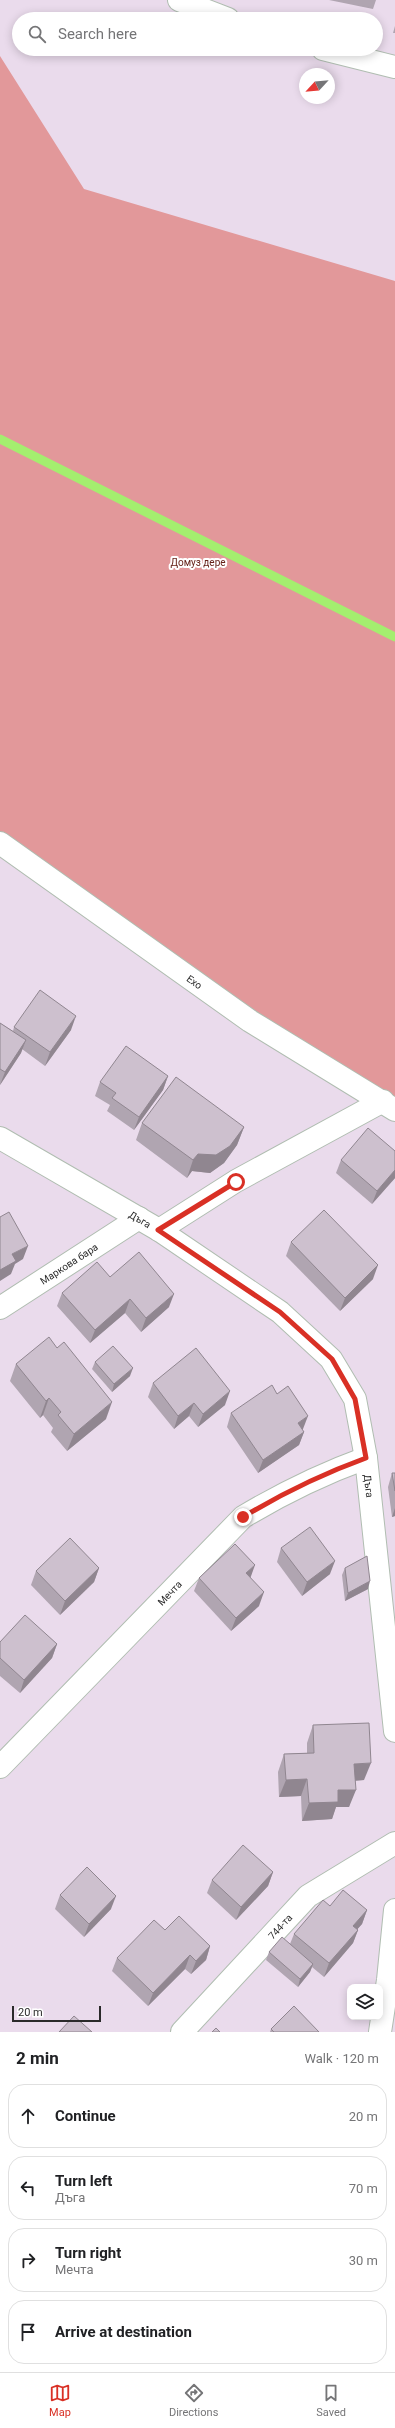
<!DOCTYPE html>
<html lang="en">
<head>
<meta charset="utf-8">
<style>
  :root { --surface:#fff; --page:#f2f2f2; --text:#202124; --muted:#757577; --line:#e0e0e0; --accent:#d93025 }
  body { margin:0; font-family:Roboto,sans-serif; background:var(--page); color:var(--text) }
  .controls { position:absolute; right:12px; bottom:12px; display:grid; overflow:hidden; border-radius:8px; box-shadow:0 2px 10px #0003 }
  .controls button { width:36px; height:36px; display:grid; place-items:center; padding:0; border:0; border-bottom:1px solid var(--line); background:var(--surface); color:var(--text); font:20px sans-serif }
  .compass { position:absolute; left:299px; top:68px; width:36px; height:36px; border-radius:50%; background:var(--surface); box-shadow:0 2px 10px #0003; rotate:244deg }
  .scale { position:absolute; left:12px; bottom:10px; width:89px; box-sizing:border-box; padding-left:4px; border:2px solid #2a2a2a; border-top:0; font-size:11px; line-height:14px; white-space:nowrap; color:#2a2a2a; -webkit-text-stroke:3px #fff; paint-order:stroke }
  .stop { position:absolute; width:12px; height:12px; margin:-9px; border:3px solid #d93025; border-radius:50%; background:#fff }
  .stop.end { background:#d93025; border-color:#fff; box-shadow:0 1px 4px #0008 }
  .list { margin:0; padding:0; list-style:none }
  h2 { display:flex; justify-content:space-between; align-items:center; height:52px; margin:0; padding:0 16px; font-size:17px }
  h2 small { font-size:13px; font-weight:400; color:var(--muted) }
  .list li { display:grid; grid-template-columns:26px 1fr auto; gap:12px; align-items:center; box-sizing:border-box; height:64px; margin:0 8px 8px; padding:0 8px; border:1px solid var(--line); border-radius:16px }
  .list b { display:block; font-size:15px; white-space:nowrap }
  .list p { margin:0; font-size:13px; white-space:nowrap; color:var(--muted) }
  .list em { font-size:13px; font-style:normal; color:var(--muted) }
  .icon { flex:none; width:22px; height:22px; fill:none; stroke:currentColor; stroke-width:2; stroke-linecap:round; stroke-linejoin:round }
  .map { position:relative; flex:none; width:395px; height:2032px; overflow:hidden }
  .search { position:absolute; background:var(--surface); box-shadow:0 2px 10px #0003; left:12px; right:12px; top:12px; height:44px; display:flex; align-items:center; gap:10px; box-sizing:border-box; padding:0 14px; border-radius:22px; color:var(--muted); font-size:15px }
  .sheet { height:340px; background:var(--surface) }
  nav { display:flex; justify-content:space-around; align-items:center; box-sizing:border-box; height:56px; border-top:1px solid var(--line); background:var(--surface); font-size:11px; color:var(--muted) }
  nav a { display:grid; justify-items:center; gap:2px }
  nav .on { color:var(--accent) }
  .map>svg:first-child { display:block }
  .green { fill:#e2989a }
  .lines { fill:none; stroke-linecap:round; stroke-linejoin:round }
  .stream { stroke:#a4ee6f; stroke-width:9 }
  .minor-casing { stroke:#b0bdb1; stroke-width:24 }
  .minor { stroke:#fff; stroke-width:22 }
  .wall { fill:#b0a5b1 }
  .shaded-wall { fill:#908690 }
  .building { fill:#cdc0ce; stroke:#908690 }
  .route { stroke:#d93025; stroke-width:5 }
  .labels { text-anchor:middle; stroke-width:4; stroke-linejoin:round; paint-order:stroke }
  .park-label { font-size:10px; fill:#66231a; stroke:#fff }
  .street-label { font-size:10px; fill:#2a2a2a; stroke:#fff }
</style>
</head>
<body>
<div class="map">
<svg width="395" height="2032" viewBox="0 0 395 2032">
  <rect width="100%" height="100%" fill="#eadbec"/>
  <!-- green -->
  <path class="green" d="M0,56L84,189L395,281V1111L0,843Z"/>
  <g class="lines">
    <!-- stream -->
    <path class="stream" d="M0,439L395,637"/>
    <!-- minor casing -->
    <g class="minor-casing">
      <g id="minor">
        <path d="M179,0L228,19"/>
        <path d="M323,49L395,67"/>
        <path id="s1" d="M0,843L250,1021L395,1110"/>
        <path id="s2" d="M0,1138L159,1230L280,1312L331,1359L355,1399L366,1458L395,1731"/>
        <path d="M159,1230L236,1181L383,1101"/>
        <path id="s3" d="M0,1308L139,1218"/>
        <path id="s4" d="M0,1767L243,1517C283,1493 322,1474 366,1458"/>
        <path id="s5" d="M182,2032L308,1896L395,1843"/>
        <path d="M380,2032L388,1980L395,1910"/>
      </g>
    </g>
    <!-- minor -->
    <use href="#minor" class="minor"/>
  </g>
  <!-- wall -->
  <g class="wall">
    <path d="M329,0H376L373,9Z"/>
    <path d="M395,26V33H393Z"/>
    <path d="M0,1023L13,1031L14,1027L71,1030L45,1066L22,1049L21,1053L0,1085Z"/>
    <path d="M168,1076L163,1090L134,1130L107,1111L110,1105L95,1096L100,1082Z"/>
    <path d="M142,1123L244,1127L237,1145L224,1163L210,1173L192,1171L187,1178L136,1140Z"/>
    <path d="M395,1151V1178L372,1204L336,1173L341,1160Z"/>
    <path d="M291,1242L373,1279L340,1311L286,1256Z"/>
    <path d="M110,1277L169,1307L141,1332L125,1313L90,1343L57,1306L62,1293Z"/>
    <path d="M95,1362L130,1376L112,1392L92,1369Z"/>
    <path d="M16,1364L106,1419L67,1451L51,1432L53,1428L43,1415L40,1418L10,1381Z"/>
    <path d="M153,1383L225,1405L198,1427L189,1416L174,1429L148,1397Z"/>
    <path d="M231,1413L303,1429L302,1430L304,1432L299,1445L258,1473L227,1427Z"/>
    <path d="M392,1473H395V1516L392,1517L388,1487Z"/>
    <path d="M281,1548L330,1574L302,1596L277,1562Z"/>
    <path d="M99,1568L94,1582L60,1615L31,1585L36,1571Z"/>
    <path d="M345,1568L368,1589L345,1601L342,1575Z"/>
    <path d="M250,1577L259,1606L231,1631L194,1591L199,1578Z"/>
    <path d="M0,1642L57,1644L52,1658L20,1693L0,1676Z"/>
    <path d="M313,1725L364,1780L355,1781L349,1807H336L332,1819L302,1821L301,1796L279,1797L278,1772L284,1754L307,1753V1743Z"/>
    <path d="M273,1872L268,1886L236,1920L207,1893L212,1880Z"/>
    <path d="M60,1895L111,1909L84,1937L55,1909Z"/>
    <path d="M330,1906L367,1910L362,1924L357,1929L358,1930L353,1943L324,1977L312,1967L310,1972L298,1987L266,1960L269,1952L290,1944L294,1934Z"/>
    <path d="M165,1930L210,1946L206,1960L191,1974L185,1969L148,2006L112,1971L117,1958Z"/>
    <path d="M271,2029L274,2032H270Z"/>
  </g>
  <!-- shaded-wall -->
  <g class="shaded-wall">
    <path d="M76,1016L71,1030L45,1066L50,1052Z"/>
    <path d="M26,1040L21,1053L0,1085L5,1072Z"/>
    <path d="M168,1076L163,1090L134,1130L139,1117Z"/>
    <path d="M244,1127L237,1145L224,1163L210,1173L192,1171L187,1178L193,1160L198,1154Z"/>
    <path d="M395,1170V1178L372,1204L377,1191Z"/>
    <path d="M28,1246L23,1259L15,1264L11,1274L0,1281V1270L12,1254Z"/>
    <path d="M378,1265L373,1279L340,1311L345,1298Z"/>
    <path d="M174,1294L169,1307L141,1332L146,1318Z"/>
    <path d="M130,1299L125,1313L90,1343L95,1330Z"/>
    <path d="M133,1368L130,1376L112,1392L114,1384Z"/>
    <path d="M230,1391L225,1405L198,1427L203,1414Z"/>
    <path d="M49,1398L43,1415L40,1418L46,1401Z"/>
    <path d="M112,1402L106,1419L67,1451L74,1434Z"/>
    <path d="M194,1403L189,1416L174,1429L178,1416Z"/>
    <path d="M308,1416L303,1429L293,1436L298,1423Z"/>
    <path d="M304,1432L299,1445L258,1473L263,1460Z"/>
    <path d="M395,1508V1516L392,1517Z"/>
    <path d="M335,1561L330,1574L302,1596L307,1582Z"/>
    <path d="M255,1565L250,1579L246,1573Z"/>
    <path d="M99,1568L94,1582L60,1615L65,1601Z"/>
    <path d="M370,1581L368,1589L345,1601L348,1593Z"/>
    <path d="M264,1592L259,1606L231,1631L236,1618Z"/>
    <path d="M57,1644L52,1658L20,1693L24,1680Z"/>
    <path d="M371,1763L364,1780L348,1781L354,1764Z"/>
    <path d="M307,1779L301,1796L279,1797L286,1780Z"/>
    <path d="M338,1790H356L349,1807H336L332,1819L302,1821L309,1803Z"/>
    <path d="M273,1872L268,1886L236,1920L241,1907Z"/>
    <path d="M116,1896L111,1909L84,1937L89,1924Z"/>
    <path d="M367,1910L362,1924L348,1940L353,1926Z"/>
    <path d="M358,1930L353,1943L324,1977L329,1963Z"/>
    <path d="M210,1946L206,1960L191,1974L196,1961Z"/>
    <path d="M190,1955L185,1969L148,2006L153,1993Z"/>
    <path d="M313,1964L310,1972L298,1987L300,1979Z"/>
  </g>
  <!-- building -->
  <g class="building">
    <path d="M40,990L76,1016L50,1052L14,1027Z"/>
    <path d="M0,1023L26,1040L5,1072L0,1069Z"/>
    <path d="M126,1046L168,1076L139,1117L112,1098L116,1093L100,1082Z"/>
    <path d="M176,1077L244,1127L230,1146L216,1155L198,1154L193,1160L142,1123Z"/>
    <path d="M368,1128L395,1151V1170L377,1191L341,1160Z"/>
    <path d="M324,1210L378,1265L345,1298L291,1242Z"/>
    <path d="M9,1212L28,1246L12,1254L16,1261L0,1270V1217Z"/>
    <path d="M139,1252L174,1294L146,1318L130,1299L95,1330L62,1293L97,1262L110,1277Z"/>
    <path d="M49,1337L57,1348L64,1342L112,1402L74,1434L58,1415L61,1412L49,1398L46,1401L16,1364Z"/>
    <path d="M113,1346L133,1368L114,1384L95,1362Z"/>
    <path d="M196,1348L230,1391L203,1414L194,1403L178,1416L153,1383Z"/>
    <path d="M272,1385L277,1394L288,1386L308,1416L298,1423L304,1432L263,1460L231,1413Z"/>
    <path d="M392,1473H395V1491Z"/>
    <path d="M310,1527L335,1561L307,1582L281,1548Z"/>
    <path d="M70,1538L99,1568L65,1601L36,1571Z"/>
    <path d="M235,1544L255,1565L246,1573L264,1592L236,1618L199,1578Z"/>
    <path d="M367,1556L370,1581L348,1593L345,1568Z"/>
    <path d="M25,1615L57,1644L24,1680L0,1658V1642Z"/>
    <path d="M369,1723L371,1763L354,1764L356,1790H338V1802L309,1803L307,1779L286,1780L284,1754L314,1753L313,1725Z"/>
    <path d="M243,1845L273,1872L241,1907L212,1880Z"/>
    <path d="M87,1867L116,1896L89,1924L60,1895Z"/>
    <path d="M343,1890L367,1910L353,1926L358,1930L329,1963L294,1934L323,1900L330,1906Z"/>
    <path d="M179,1916L210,1946L196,1961L190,1955L153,1993L117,1958L154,1920L165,1930Z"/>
    <path d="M282,1937L313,1964L300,1979L269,1952Z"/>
    <path d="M294,2006L319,2032H274L271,2029Z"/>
    <path d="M74,2016L92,2032H59Z"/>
    <path d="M216,2028L220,2032H212Z"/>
  </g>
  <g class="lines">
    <!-- route -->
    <path class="route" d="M236,1182L158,1230L280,1312L332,1359L355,1399L366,1458C322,1474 283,1493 243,1517"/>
  </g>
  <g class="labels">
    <!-- park labels -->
    <g class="park-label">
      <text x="198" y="566">Домуз дере</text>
    </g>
    <!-- street labels -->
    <g class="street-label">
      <text dy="4" stroke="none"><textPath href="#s1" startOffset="239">Ехо</textPath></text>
      <text dy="4" stroke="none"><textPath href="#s2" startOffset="162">Дъга</textPath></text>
      <text dy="4" stroke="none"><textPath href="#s3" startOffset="82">Маркова бара</textPath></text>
      <text dy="4" stroke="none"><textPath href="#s2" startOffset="534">Дъга</textPath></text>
      <text dy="4" stroke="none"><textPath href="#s4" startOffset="243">Мечта</textPath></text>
      <text dy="4" stroke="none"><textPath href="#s5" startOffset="144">744-та</textPath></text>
    </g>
  </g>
</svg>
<div class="controls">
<button><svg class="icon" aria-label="layers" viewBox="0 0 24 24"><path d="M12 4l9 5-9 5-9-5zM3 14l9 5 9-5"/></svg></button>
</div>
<svg class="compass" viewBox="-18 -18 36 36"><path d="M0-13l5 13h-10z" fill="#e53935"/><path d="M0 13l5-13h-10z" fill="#757577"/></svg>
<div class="scale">20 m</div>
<div class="stop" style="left:236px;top:1182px"></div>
<div class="stop end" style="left:243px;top:1517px"></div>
<div class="search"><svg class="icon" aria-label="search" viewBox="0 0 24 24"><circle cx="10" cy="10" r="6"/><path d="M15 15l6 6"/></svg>Search here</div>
</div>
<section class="sheet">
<h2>2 min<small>Walk · 120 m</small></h2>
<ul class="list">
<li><svg class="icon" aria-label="ahead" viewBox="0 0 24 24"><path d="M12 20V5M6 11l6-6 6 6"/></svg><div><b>Continue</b></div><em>20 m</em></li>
<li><svg class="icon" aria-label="left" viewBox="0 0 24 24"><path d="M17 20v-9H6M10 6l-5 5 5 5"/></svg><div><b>Turn left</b><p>Дъга</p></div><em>70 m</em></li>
<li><svg class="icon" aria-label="right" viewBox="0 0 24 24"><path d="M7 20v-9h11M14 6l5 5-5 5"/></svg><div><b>Turn right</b><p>Мечта</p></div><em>30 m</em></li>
<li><svg class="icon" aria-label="arrive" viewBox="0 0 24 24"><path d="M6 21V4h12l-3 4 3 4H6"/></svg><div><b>Arrive at destination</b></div></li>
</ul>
</section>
<nav>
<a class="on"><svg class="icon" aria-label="map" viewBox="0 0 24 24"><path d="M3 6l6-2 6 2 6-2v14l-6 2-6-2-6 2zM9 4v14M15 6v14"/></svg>Map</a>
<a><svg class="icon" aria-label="directions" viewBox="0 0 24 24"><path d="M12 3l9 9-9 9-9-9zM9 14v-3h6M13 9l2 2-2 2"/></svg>Directions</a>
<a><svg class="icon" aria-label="saved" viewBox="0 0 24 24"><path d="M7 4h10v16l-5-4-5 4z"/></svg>Saved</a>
</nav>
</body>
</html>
